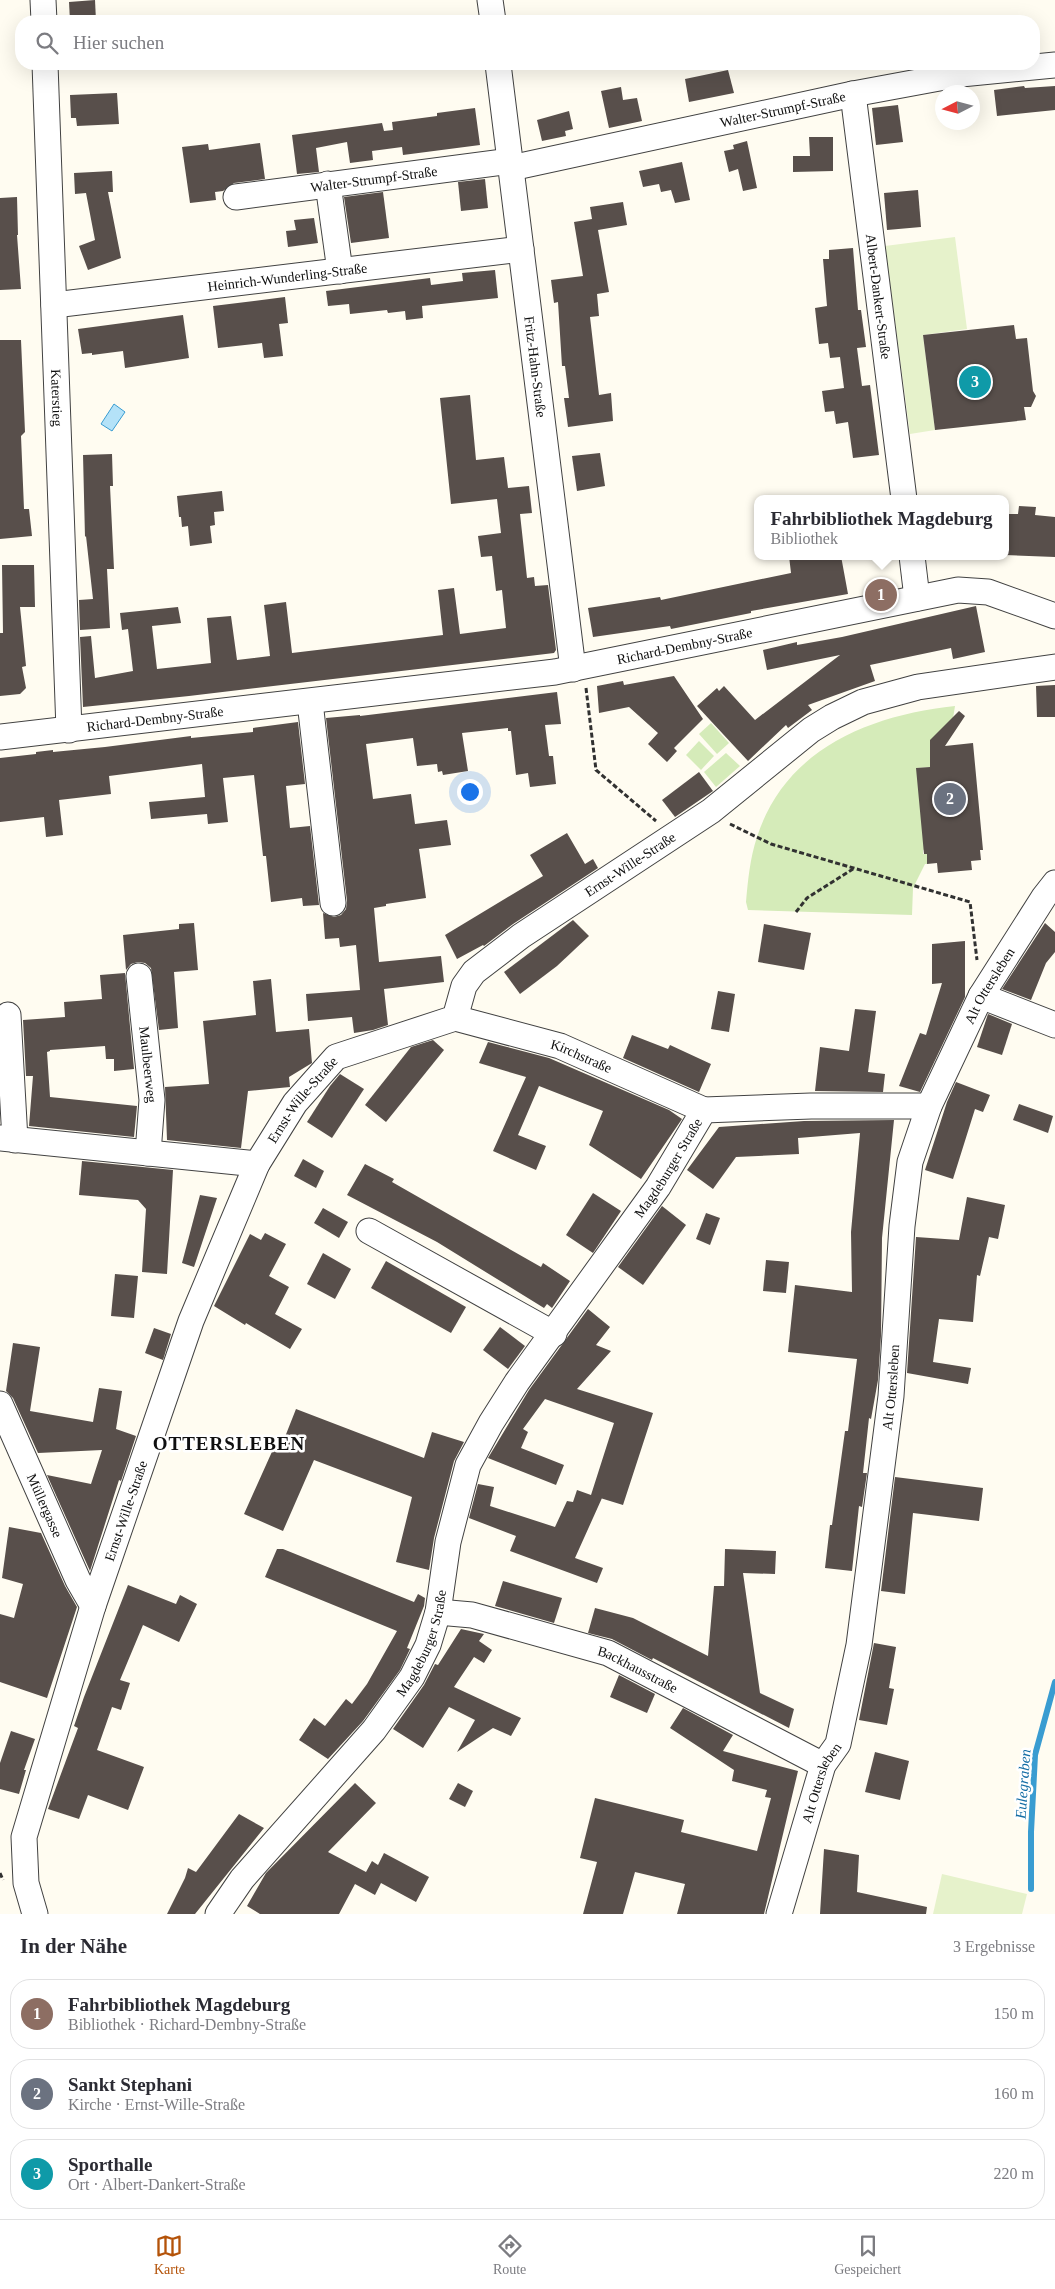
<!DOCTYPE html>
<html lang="de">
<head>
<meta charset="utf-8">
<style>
  :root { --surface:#fff; --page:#f7f7f7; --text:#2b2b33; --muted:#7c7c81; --line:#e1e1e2; --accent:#b45309 }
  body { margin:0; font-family:Georgia,serif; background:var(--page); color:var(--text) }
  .compass { position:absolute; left:935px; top:85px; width:45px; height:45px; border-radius:50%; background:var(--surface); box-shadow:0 5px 20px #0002; rotate:264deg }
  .you { position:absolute; left:469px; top:791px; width:18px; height:18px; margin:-12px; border:4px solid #fff; border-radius:50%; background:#1a73e8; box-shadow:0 0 0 8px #1a73e833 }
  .badge { display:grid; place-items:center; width:32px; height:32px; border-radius:50%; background:var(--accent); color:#fff; font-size:16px; font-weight:700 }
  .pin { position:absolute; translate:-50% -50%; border:2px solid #fff; box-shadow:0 1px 5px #0006 }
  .popup { position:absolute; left:754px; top:495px; width:255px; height:65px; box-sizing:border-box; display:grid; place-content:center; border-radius:10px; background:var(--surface); filter:drop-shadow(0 1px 4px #0005); font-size:16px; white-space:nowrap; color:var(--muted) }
  .popup b { font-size:19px; color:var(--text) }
  .popup::after { content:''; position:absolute; left:50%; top:100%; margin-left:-10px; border:10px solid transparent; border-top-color:var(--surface) }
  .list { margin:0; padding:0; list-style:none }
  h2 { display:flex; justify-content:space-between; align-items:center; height:65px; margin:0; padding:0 20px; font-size:21px }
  h2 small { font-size:16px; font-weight:400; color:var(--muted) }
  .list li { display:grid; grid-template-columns:32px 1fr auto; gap:15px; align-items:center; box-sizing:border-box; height:70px; margin:0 10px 10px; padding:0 10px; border:1px solid var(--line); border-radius:20px }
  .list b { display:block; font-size:19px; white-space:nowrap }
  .list p { margin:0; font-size:16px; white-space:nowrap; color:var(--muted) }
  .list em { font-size:16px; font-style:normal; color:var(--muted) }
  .icon { flex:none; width:28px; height:28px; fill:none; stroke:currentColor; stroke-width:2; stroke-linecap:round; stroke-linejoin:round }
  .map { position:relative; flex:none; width:1055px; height:1914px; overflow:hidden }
  .search { position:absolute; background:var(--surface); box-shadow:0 5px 20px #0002; left:15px; right:15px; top:15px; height:55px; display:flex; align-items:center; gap:12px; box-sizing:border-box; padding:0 18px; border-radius:20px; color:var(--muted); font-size:19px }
  .sheet { height:305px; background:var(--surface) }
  nav { display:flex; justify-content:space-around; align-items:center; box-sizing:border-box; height:70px; border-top:1px solid var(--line); background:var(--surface); font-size:14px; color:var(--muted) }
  nav a { display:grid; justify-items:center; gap:2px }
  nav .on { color:var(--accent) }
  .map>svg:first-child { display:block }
  .green { fill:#d5ebb9 }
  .pitch { fill:#e6f2cb }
  .water { fill:#b4e2f8; stroke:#399cd1 }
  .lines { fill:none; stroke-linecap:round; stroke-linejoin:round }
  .stream { stroke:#399cd1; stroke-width:6 }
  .building { fill:#584f4b }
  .minor-casing { stroke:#424242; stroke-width:27 }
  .path { stroke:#313131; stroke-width:3; stroke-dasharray:5 2.5; stroke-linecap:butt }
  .minor { stroke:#fff; stroke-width:25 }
  .labels { text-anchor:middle; stroke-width:5; stroke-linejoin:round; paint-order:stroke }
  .street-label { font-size:14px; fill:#0f0f0f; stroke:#fff }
  .water-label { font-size:15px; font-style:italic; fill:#146da5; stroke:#fff }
  .district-label { font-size:19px; font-weight:bold; letter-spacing:1px; fill:#0f0f0f; stroke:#fff }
</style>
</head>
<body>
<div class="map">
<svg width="1055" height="1914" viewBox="0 0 1055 1914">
  <rect width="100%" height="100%" fill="#fffcf1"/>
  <!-- green -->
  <g class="green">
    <path d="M955,706L951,731L933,767L917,768L926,849L923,850V854H927V864H925L913,888L912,915L748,910L746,902C748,880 750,858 757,837C785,749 870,715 955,706Z"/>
    <path d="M711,723L729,743L717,754L699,734Z"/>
    <path d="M699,741L714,756L701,770L686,755Z"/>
    <path d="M726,753L740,766L716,787L704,772Z"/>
  </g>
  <!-- pitch -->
  <g class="pitch">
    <path d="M955,237L967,329L923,335L935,430L910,434L885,246Z"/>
    <path d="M942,1874L1027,1894L1022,1914H933Z"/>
  </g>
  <!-- water -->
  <path class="water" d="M114,404L125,412L112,431L101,424Z"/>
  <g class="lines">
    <!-- stream -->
    <path class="stream" d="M1031,1889V1832L1035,1755L1055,1682"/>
  </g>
  <!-- building -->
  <g class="building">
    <path d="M95,0L96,21H70L69,2Z"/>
    <path d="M728,70L734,93L689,102L685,79Z"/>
    <path d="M1024,86L1025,88L1055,86V110L997,116L994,90Z"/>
    <path d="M621,87L623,100L637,98L642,121L609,128L601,91Z"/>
    <path d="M117,93L119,124L77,126L76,118H71L70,95Z"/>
    <path d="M898,105L903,142L876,145L872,108Z"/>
    <path d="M475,108L480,145L403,155L402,147L372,151L373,160L350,163L347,142L316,148L319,172L297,174L292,135L382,123L384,131L393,130L392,122L437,116V113Z"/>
    <path d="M569,111L573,129L565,131L566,136L542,141L537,120Z"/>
    <path d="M809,137H833V171L793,172V156H810Z"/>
    <path d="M747,141L757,188L743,191L738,169L729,172L724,151L734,149L733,145Z"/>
    <path d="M260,143L265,179L234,183L223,191L215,192L216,200L190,203L182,147L208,144L209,150Z"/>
    <path d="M682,162L690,200L675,203L671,190L661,192L659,184L643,187L639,171Z"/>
    <path d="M112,171L113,192H108L121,258L88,270L79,246L95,240L86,193L75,194L74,173Z"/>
    <path d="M485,179L488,208L461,211L458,182Z"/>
    <path d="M918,190L921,227L887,230L884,193Z"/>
    <path d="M383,192L389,238L351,243L344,197Z"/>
    <path d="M17,197L18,235H17L21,289L0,290V198Z"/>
    <path d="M623,202L627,225L598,230L609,292L597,294L599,316L590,317L599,395L611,393L613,421L568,427L564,398H569L565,366H562L558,302L554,303L551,280L583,276L574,222L592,219L590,207Z"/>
    <path d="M314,218L318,243L288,247L286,231L296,230L294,220Z"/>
    <path d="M853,248L858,310H861L866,347L857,348L862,386L870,385L879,455L853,458L848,422L836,424L834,411L825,412L822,391L844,388L840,357L830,358L828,343L819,344L815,308L827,306L823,259H829V250Z"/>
    <path d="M495,270L498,298L422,306L423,318L406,320L405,311L388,313L387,310L350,314L349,304L328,306L326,291L430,278L431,285L463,281L462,273Z"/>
    <path d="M285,297L288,323L279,324L283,356L264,358L262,343L218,348L213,306Z"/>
    <path d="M183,315L189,358L125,368L123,351L92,355V353L82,354L78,329Z"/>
    <path d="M1014,325L1016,339L1027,338L1033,391L1036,396L1031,407H1024L1026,420L935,430L923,335Z"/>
    <path d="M0,340H21L25,432L21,436L24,509H29L32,536L0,539Z"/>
    <path d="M470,395L476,460L504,457L508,488L529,486L532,513L520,514L527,578L534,577L535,586L548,585L556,650L554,653L189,696L83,707L80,637L91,636L95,678L133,671L128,629L122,630L120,613L178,607L181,623L152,626L157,669L211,663L207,618L231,616L237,660L270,656L264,605L286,602L292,653L443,635L438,590L454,588L460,634L506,628L502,590L496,591L492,556L481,557L478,536L501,533L497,499L451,504L440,398Z"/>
    <path d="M600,453L605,486L577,491L572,456Z"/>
    <path d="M112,454L113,486H110L114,569H107L110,628L80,630L79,600L93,599L86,536L85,537L83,455Z"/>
    <path d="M222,491L224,511L214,512L215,525L210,526L212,543L190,546L188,526L182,527L181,517H179L177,496Z"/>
    <path d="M1019,506L1036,507L1035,515L1055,517V557L1005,555V514H1018Z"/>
    <path d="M789,556H841L848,594L751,611V613L671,629L670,626L593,637L588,608L660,597L661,600L791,573Z"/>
    <path d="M2,565H34L35,607H20L26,666L22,667L26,688L20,694L0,696V633H3Z"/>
    <path d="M976,606L985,652L953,659L951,648L870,665L875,681L808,705L812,710L788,728L786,725L748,761L697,706L717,688L719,691L724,686L755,720L840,655L767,670L763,650L797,642V645L842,637Z"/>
    <path d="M674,676L703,719L674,748L677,751L667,762L648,744L658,733L629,707L599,713L597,686L623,681L624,685Z"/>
    <path d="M1055,685V717H1037L1036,686Z"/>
    <path d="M557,692L561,724L545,725L549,756H553L556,784L530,787L528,773L516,775L511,731H508V728L462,733L468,771L443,775L442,771L438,772L437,764L417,766L413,738L366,744L373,799L411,794L415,824L447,820L451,845L419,849L426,898L386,904V906L374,908L379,962L441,956L444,982L384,989L388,1025L373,1030L354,1033L352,1017L308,1021L306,994L360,990L356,945L340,947L339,938L325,939L323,913L334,917L341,915L346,909L347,901L326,718L360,715V716Z"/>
    <path d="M959,711L965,716L945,746L973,743L983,850H980L981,860L971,861L972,870L938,873L937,863L927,864V854H924L916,768L930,767V740Z"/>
    <path d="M298,722L305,784L286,786L290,828L310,826L319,905L303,906L302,898L271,902L266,856H263L254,775L223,778L228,822L208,824L207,814L151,819L149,802L205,797L202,764L109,776L111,794L59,800L63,835L46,837L44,817L0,822V758L36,754V752L53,750V752L105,747L191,736V738L253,732V728Z"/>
    <path d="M699,772L713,791L675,817L662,800Z"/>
    <path d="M567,833L585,864L593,859L598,868L513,924L484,946L483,945L457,959L445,935L543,876L530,855Z"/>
    <path d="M573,920L589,936L557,966L520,994L504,972Z"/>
    <path d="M194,923L198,970L174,972L178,1028L159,1030L151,968L145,963L138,962L131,964L126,970L123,935L179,929V924Z"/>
    <path d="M1045,923L1055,932V952L1046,963L1031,1000L1002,989Z"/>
    <path d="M764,924L811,933L804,970L758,962Z"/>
    <path d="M965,941V997L920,1092L899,1086L920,1033L926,1035L942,983L932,984V944Z"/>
    <path d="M125,973L134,1069L114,1071V1059H106L105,1046L50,1050V1051L47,1052L50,1097L137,1106L134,1137L29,1126L33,1076H26L23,1020L65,1017L64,1002L102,999L100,975Z"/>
    <path d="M271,979L276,1032L309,1029L312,1063L289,1077L290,1087L248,1091L241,1148L167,1140L165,1087L209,1084L203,1021L256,1015L253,981Z"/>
    <path d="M718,991L735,994L729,1032L711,1029Z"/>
    <path d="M855,1009L876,1011L868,1072L885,1074L883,1092L815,1091L820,1047L849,1051Z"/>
    <path d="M988,1014L1012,1024L1002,1055L977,1047Z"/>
    <path d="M632,1035L668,1049L670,1045L711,1064L699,1092L623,1058Z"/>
    <path d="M433,1040L444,1050L386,1122L365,1105L411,1047Z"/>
    <path d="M488,1042L549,1058L669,1110L682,1119L641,1179L589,1145L603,1111L539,1086L518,1135L546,1146L536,1170L493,1151L526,1077L479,1063Z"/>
    <path d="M340,1074L364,1089L332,1138L307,1122L330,1086Z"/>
    <path d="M956,1082L990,1095L983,1112L975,1109L953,1179L925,1170L947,1102Z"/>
    <path d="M1019,1104L1053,1116L1048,1133L1013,1120Z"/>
    <path d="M894,1120L882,1238L881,1336L878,1380L871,1419L869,1418L863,1473H867L862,1507L859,1506L852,1571L825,1568L830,1525H832L845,1431H848L857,1359L788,1352L795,1285L852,1292L851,1232L860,1133L798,1138L799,1154L736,1157L713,1189L687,1170L719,1127L804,1121Z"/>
    <path d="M303,1159L324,1171L316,1188L294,1176Z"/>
    <path d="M82,1161L173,1170L167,1274L142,1272L146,1209L138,1200L79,1195Z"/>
    <path d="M365,1164L394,1179L392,1182L541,1267L543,1263L570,1281L552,1308L547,1304L544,1308L437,1242L347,1195Z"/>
    <path d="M593,1193L621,1211L593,1253L566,1235Z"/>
    <path d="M200,1195L217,1198L194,1267L182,1263Z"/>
    <path d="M967,1197L1005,1205L998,1239L989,1237L980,1276L977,1275L973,1322L939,1319L933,1362L971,1368L968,1384L907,1373L916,1237L959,1240Z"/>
    <path d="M662,1206L686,1225L643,1285L618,1267Z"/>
    <path d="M323,1208L348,1222L339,1238L314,1223Z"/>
    <path d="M706,1213L720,1218L710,1245L696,1239Z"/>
    <path d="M265,1233L286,1244L269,1276L289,1287L275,1314L302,1329L290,1349L246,1323L245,1325L214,1306L250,1234L261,1240Z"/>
    <path d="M323,1253L351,1269L335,1299L307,1284Z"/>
    <path d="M766,1260L789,1262L786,1293L763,1291Z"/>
    <path d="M386,1261L466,1307L451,1333L371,1288Z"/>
    <path d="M115,1274L138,1276L134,1318L111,1316Z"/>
    <path d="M588,1309L610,1327L596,1345L611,1351L577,1389L653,1413L623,1505L597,1497L602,1498L575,1558L603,1568L597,1583L510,1551L516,1536L469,1518L478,1484L494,1487L490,1506L555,1527L567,1501L573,1502L577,1490L591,1495L614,1423L545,1399L523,1429L528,1432L521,1448L564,1465L556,1485L488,1458L529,1390Z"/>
    <path d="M500,1327L525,1346L508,1369L483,1350Z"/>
    <path d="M154,1328L171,1334L163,1360L145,1353Z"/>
    <path d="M13,1343L40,1347L30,1411L93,1422L99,1388L122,1391L116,1429L136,1436L121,1481L119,1480L90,1571L47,1475L91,1484L102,1450L38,1453L13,1398L6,1391Z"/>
    <path d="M296,1409L424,1458L432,1432L464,1442L454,1461L434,1538L429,1570L396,1562L412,1497L314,1460L283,1531L244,1514L275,1445L281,1447Z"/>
    <path d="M895,1477L983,1488L979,1521L913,1513L905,1594L881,1591Z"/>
    <path d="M9,1527L41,1533L65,1586L77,1607L47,1698L0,1682V1614L14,1618L23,1584L2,1578Z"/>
    <path d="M277,1549H283L414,1602L418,1594L425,1598L424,1606L407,1648L410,1649L400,1670L363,1721L328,1759L299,1740L314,1718L325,1726L346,1699L352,1704L367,1684L397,1631L265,1577Z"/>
    <path d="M725,1549L776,1551L775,1574L743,1573L760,1693L794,1709L789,1728L653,1658L652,1660L612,1639L588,1633L595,1608L633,1618L708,1656L714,1586H724Z"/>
    <path d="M503,1581L562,1598L554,1623L495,1606Z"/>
    <path d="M128,1585L176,1604L180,1595L197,1604L179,1642L143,1625L120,1680L130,1683L121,1710L112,1707L97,1750L144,1767L128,1810L88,1795L79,1819L48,1809L78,1728L74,1726L84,1697Z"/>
    <path d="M461,1629L484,1634L479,1641L492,1650L484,1663L474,1657L454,1687L521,1718L511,1736L493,1728L457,1752L475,1720L449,1707L423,1748L393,1729L424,1685L435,1664L438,1665Z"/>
    <path d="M874,1643L896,1647L889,1688L894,1689L887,1725L859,1720Z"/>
    <path d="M619,1675L655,1694L647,1713L610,1697Z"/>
    <path d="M683,1708L733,1735L723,1751L798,1771L764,1914H677L685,1884L635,1872L623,1914H583L597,1862L580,1858L595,1798L684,1820L681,1832L757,1851L771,1798L765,1797L767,1790L732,1781L734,1770L670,1728Z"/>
    <path d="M11,1731L35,1739L24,1770H26L19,1794L0,1789V1763Z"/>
    <path d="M875,1752L909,1761L900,1800L865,1792Z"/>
    <path d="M355,1783L376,1803L328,1852L366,1872L372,1861L378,1865L384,1853L429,1877L416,1902L381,1883L375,1895L355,1884L339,1914H260L247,1906L266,1873Z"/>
    <path d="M458,1783L473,1791L465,1807L449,1799Z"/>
    <path d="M239,1814L264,1828L195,1914H167L185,1878L188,1868L196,1872Z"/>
    <path d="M824,1849L859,1855L857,1892L927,1907L926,1914H820Z"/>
  </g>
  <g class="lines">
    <!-- minor casing -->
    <g class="minor-casing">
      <g id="minor">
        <path d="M43,0L44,21"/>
        <path d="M490,0L493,21"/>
        <path id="s1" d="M45,64L69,730"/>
        <path id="s2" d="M498,64L573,669"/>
        <path id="s3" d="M853,94L904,499"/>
        <path id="s4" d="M511,168L853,94L961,74L1055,65"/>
        <path d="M328,184L340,271"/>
        <path id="s5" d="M236,197L511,161"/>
        <path id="s6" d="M54,305L521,249"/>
        <path d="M912,556L917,598"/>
        <path d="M310,702L333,903"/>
        <path id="s7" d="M0,737L555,672L958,590L988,592L1055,616"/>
        <path id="s8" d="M139,976L152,1100L148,1153"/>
        <path d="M981,996L1055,1025"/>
        <path d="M8,1015L15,1140"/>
        <path id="s9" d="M455,1018L560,1046L704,1110"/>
        <path d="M0,1138L257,1164"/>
        <path d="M369,1231L554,1334"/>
        <path id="s10" d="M0,1404L78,1580L93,1606"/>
        <path id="s11" d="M438,1612L472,1615L608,1653L823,1765"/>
        <path id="s12" d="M35,1914L26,1883L24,1837L93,1606L191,1321L257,1164L295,1103L336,1057L455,1018L464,986L474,972L521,936L711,811L811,730L832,717L863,702L918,687L1055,667"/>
        <path id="s13" d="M218,1914L242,1879L374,1730L412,1677L428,1645L438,1612L448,1542L468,1465L491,1423L517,1382L658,1187L704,1110L811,1106H929"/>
        <path id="s14" d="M779,1914L823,1765L838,1744L859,1645L891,1396L902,1226L910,1162L929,1106L981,996L1044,897L1055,883"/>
      </g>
    </g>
    <!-- path -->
    <g class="path">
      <path d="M586,688L596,770L656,821"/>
      <path d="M730,824L771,844L970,902L977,960"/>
      <path d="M796,912L807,898L853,869"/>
      <path d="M0,1873L3,1880"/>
    </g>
    <!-- minor -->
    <use href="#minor" class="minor"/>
  </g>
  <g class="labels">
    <!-- street labels -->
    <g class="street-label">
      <text dy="5" stroke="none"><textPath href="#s4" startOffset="278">Walter-Strumpf-Straße</textPath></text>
      <text dy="5" stroke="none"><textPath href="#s5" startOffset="139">Walter-Strumpf-Straße</textPath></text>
      <text dy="5" stroke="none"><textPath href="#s6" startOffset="235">Heinrich-Wunderling-Straße</textPath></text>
      <text dy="5" stroke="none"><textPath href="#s3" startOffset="204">Albert-Dankert-Straße</textPath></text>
      <text dy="5" stroke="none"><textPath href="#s2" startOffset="305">Fritz-Hahn-Straße</textPath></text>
      <text dy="5" stroke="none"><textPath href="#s1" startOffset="334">Katerstieg</textPath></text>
      <text dy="5" stroke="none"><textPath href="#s7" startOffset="691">Richard-Dembny-Straße</textPath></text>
      <text dy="5" stroke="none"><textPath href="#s7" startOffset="156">Richard-Dembny-Straße</textPath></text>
      <text dy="5" stroke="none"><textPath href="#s12" startOffset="1290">Ernst-Wille-Straße</textPath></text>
      <text dy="5" stroke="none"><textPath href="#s14" startOffset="962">Alt Ottersleben</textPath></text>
      <text dy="5" stroke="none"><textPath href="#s9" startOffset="132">Kirchstraße</textPath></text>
      <text dy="5" stroke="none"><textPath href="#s8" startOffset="89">Maulbeerweg</textPath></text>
      <text dy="5" stroke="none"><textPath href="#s12" startOffset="870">Ernst-Wille-Straße</textPath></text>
      <text dy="5" stroke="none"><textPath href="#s13" startOffset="886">Magdeburger Straße</textPath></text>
      <text dy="5" stroke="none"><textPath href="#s14" startOffset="542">Alt Ottersleben</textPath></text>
      <text dy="5" stroke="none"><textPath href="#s10" startOffset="111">Müllergasse</textPath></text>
      <text dy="5" stroke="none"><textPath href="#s12" startOffset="420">Ernst-Wille-Straße</textPath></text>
      <text dy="5" stroke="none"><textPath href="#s13" startOffset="342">Magdeburger Straße</textPath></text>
      <text dy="5" stroke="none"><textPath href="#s11" startOffset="209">Backhausstraße</textPath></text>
      <text dy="5" stroke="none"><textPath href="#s14" startOffset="138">Alt Ottersleben</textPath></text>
    </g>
    <!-- water labels -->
    <g class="water-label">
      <text transform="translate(1023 1784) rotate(-86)" y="5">Eulegraben</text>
    </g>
    <!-- district labels -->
    <g class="district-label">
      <text x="229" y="1450">OTTERSLEBEN</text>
    </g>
  </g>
</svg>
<svg class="compass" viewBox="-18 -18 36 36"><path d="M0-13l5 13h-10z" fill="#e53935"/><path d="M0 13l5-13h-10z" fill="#7c7c81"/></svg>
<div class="you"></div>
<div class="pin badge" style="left:881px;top:595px;background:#8d6e63">1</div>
<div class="popup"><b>Fahrbibliothek Magdeburg</b>Bibliothek</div>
<div class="pin badge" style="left:950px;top:799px;background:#6b7280">2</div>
<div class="pin badge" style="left:975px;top:382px;background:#0f9aa8">3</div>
<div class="search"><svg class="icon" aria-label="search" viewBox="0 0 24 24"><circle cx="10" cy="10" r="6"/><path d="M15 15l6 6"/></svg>Hier suchen</div>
</div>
<section class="sheet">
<h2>In der Nähe<small>3 Ergebnisse</small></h2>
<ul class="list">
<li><span class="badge" style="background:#8d6e63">1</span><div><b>Fahrbibliothek Magdeburg</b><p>Bibliothek · Richard-Dembny-Straße</p></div><em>150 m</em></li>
<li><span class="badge" style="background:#6b7280">2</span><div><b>Sankt Stephani</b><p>Kirche · Ernst-Wille-Straße</p></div><em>160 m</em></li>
<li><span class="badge" style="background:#0f9aa8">3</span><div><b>Sporthalle</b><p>Ort · Albert-Dankert-Straße</p></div><em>220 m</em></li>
</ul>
</section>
<nav>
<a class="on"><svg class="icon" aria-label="map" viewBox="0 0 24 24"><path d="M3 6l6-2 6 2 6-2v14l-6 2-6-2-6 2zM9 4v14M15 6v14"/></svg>Karte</a>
<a><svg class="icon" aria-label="directions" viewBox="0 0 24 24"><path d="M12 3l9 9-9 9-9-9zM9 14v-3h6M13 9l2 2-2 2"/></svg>Route</a>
<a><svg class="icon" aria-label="saved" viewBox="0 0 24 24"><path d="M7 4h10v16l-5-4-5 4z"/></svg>Gespeichert</a>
</nav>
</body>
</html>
